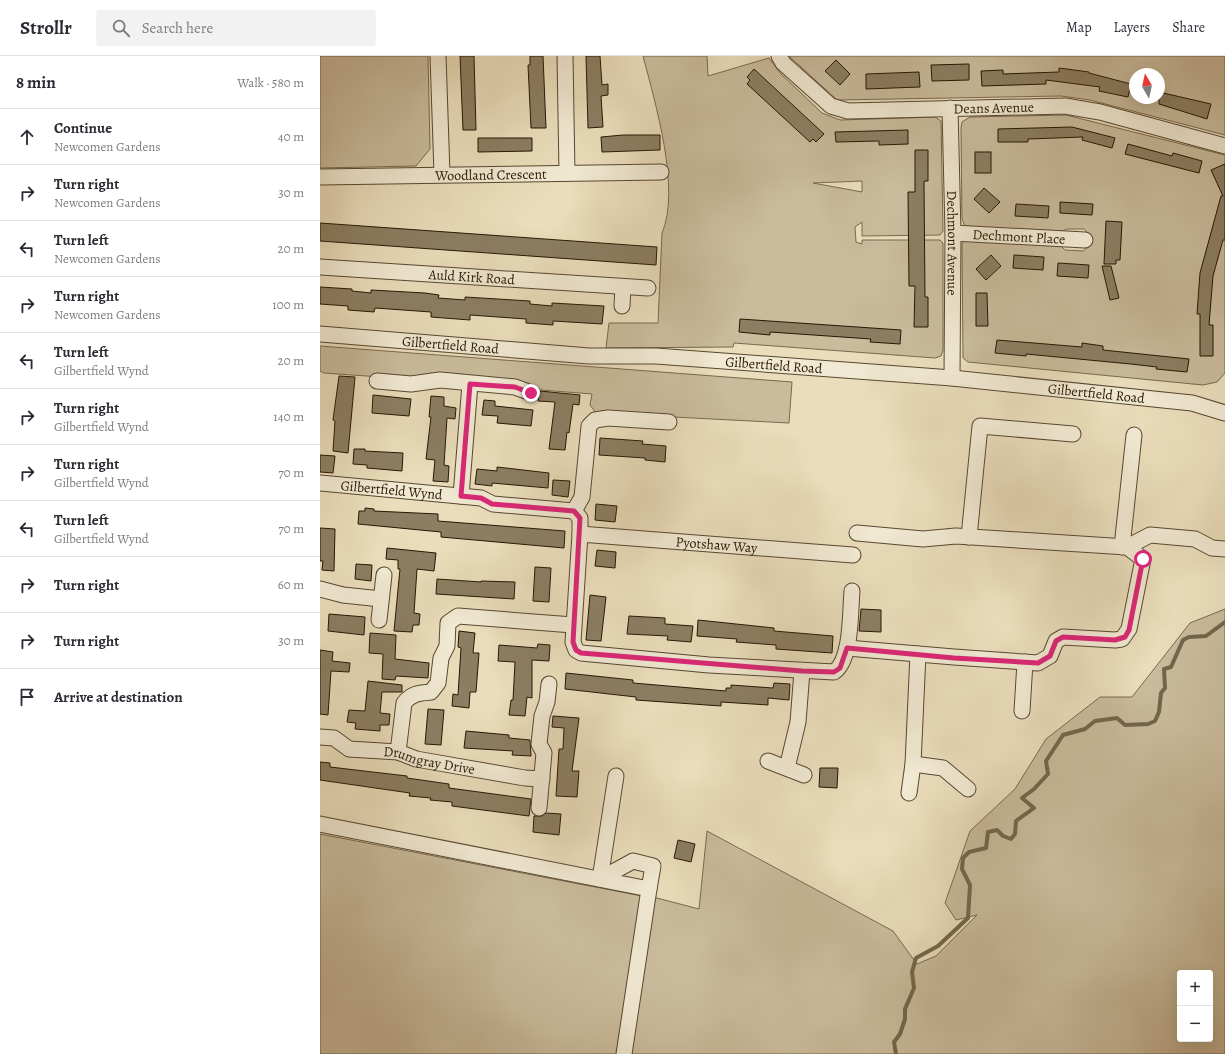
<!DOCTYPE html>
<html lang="en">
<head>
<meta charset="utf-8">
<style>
  :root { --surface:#fff; --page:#f2f2f3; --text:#2b2b33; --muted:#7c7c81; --line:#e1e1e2 }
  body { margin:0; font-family:Alegreya,serif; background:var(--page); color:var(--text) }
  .controls { position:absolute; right:12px; bottom:12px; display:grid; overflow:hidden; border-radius:4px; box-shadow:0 4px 16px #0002 }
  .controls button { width:36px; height:36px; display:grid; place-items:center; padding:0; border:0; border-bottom:1px solid var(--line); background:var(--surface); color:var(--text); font:20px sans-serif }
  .compass { position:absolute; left:809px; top:12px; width:36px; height:36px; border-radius:50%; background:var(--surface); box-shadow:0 4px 16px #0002; rotate:351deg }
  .stop { position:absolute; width:12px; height:12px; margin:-9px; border:3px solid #db2777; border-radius:50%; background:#fff }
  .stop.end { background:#db2777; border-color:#fff; box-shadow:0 1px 4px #0008 }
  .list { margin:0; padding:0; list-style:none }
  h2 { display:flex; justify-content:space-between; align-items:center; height:52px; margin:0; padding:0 16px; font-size:17px }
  h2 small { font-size:13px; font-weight:400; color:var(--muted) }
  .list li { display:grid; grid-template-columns:26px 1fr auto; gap:12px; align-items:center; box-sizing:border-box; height:56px; padding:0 16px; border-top:1px solid var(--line) }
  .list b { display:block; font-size:15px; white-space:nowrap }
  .list p { margin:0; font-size:13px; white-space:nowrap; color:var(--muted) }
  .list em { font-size:13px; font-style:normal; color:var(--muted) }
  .icon { flex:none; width:22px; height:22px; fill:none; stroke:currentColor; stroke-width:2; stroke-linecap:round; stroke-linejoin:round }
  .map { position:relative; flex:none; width:905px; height:998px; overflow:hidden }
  header { display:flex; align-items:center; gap:24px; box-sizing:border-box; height:56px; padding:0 20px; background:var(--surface); border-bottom:1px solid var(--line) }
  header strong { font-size:19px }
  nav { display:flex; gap:22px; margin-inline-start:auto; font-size:14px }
  .search { width:280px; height:36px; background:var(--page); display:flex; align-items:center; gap:10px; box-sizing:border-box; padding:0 14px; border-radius:4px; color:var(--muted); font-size:15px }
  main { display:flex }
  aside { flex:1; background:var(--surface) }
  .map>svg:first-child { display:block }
  .green { fill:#c9bb9c; stroke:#786950; fill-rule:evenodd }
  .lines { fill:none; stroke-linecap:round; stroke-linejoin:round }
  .stream { stroke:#73664c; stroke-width:4 }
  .building { fill:#8c7e63; stroke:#261703 }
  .minor-casing { stroke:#574831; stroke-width:17 }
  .minor { stroke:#f1e9d3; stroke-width:15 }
  .route { stroke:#db2777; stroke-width:5 }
  .labels { text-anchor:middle; stroke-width:4; stroke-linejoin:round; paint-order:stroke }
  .street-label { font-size:14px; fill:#261703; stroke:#f1e9d3 }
</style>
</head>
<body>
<header>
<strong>Strollr</strong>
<div class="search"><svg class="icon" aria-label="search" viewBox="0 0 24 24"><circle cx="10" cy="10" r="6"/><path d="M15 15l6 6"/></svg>Search here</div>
<nav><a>Map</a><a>Layers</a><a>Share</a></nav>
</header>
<main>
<aside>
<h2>8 min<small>Walk · 580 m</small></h2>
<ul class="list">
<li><svg class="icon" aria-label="ahead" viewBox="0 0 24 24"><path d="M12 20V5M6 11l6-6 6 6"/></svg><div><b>Continue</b><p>Newcomen Gardens</p></div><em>40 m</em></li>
<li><svg class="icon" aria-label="right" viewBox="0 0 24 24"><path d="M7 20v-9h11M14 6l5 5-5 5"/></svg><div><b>Turn right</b><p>Newcomen Gardens</p></div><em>30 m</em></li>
<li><svg class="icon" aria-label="left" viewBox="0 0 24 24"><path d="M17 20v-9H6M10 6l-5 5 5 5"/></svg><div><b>Turn left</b><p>Newcomen Gardens</p></div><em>20 m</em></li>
<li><svg class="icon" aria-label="right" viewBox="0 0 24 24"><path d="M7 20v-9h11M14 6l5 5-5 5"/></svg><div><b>Turn right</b><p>Newcomen Gardens</p></div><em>100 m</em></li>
<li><svg class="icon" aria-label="left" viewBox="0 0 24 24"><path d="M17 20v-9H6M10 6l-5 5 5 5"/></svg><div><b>Turn left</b><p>Gilbertfield Wynd</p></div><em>20 m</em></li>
<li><svg class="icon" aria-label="right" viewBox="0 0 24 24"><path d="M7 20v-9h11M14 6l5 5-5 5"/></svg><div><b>Turn right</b><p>Gilbertfield Wynd</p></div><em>140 m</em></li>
<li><svg class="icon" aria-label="right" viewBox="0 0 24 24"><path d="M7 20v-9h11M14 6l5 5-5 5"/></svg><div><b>Turn right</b><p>Gilbertfield Wynd</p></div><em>70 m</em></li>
<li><svg class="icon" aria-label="left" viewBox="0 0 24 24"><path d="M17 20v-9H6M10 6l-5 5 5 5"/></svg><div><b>Turn left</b><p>Gilbertfield Wynd</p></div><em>70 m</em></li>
<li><svg class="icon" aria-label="right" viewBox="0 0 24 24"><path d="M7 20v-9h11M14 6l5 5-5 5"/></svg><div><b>Turn right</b></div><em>60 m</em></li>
<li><svg class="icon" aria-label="right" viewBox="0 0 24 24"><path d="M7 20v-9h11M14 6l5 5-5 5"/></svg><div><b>Turn right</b></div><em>30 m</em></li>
<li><svg class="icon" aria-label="arrive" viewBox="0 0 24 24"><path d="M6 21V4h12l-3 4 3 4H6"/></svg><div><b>Arrive at destination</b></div></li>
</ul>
</aside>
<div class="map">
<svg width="905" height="998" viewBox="0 0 905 998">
  <rect width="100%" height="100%" fill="#eaddbb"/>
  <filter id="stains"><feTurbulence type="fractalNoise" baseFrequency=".005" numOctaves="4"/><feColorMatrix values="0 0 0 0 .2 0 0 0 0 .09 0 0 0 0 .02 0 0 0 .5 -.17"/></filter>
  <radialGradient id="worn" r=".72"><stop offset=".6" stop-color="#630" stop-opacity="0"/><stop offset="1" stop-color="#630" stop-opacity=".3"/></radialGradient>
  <!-- green -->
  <g class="green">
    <path d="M0,0H108L110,93L96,110L0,112Z"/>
    <path d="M323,0H387L388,20L449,2L461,18L502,57L520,64L615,61L621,65L623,175L620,179L542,180V166L535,171L536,186L542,188V184H620L623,187V294L621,300L615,302L414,287L413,291L286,292L289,267H338L342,177C361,133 335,46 323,0ZM542,125V136L493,127Z"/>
    <path d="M469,0H905V79L770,44L741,40L517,44ZM815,18H839V42H815Z"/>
    <path d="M746,59L905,99V317L897,326L883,329L648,306L643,302L642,188L644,185L740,189L745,194L763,195L771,189V180L764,173H747L741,176L645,170L642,163L641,72L642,66L650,61Z"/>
    <path d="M0,290L472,326L469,367L276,357L270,349L272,338L221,334L216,332L4,317L0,315Z"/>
    <path d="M905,553V998H311L333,841L379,853L387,775L573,875L597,908L616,900L657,859L636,864L625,847L650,775L695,733L726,683L780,641H812L870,567ZM860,917H890V983H860Z"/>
    <path d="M0,778L322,840L298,998H0Z"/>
  </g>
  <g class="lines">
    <!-- stream -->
    <path class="stream" d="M576,998L574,986L580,978L585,963V953L594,932L592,916L596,902L618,890L648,862L650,829L642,813L643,802L649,796L666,792L668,776L677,774L683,780L691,783L695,778L696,765L714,752L702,742L714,733L728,718L726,705L743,679L765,673L775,665L797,662L805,669L828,668L835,665L839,656L841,637L845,632L844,613L851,611L863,584L869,581L886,580L905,566"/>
  </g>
  <!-- building -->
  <g class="building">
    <path d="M140,0H154L156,74H143Z"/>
    <path d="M210,0H223L226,72H211L208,9H210Z"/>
    <path d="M266,0H280L282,29L288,28V39L281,40L283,71L268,72Z"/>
    <path d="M516,4L530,18L520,29L505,15Z"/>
    <path d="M649,8V24L612,25L611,9Z"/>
    <path d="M739,12L769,16V17L811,28L808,41L779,35L780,31L726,24V28L662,30L661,15L683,14V18L739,16Z"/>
    <path d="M434,13L504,78L496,86L493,83L490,86L427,28L430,24L427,21Z"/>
    <path d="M599,16L600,31L546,33V18Z"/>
    <path d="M839,36L891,48L887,63L839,48Z"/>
    <path d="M752,71L795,82L792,92L762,84L763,81L708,83V86H678V73Z"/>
    <path d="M588,74V88L559,89V85L516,86L515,76Z"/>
    <path d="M303,79H340V94L282,96L281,81Z"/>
    <path d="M158,82H212V95L158,96Z"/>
    <path d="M808,88L852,100L853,97L882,105L879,117L805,98Z"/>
    <path d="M595,94H608V125H604L605,241H608V271H594L595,230H589L588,136H595Z"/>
    <rect x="655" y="96" width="16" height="21"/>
    <path d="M905,108V184H903L893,220L889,269H893V300H880V258H877L880,217L901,140H903L891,114Z"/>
    <path d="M664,132L680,146L669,157L654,143Z"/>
    <path d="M740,146L773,148L772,159L740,157Z"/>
    <path d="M696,148L729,150L728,162L695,160Z"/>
    <path d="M786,165L802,166L800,204H796V208H784Z"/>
    <path d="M0,167L337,191L336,209L0,185Z"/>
    <path d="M671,199L681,210L666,224L656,213Z"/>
    <path d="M694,199L724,201L723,214L693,212Z"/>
    <path d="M738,207L769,209L768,222L737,220Z"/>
    <path d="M782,210H791L799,242L790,244Z"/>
    <path d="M0,231L32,233V235L51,237V234L105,237L119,239L118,242L132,243L145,244V241L210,245V248L232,250V247L284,250L282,268L233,265V269L220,268L206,267V263L150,259V264L111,261V256L55,252L54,256L28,254V250L0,248Z"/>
    <path d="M656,237H667L668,270H656Z"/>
    <path d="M420,263L581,274L580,288L550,286L551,283L450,276V279L419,276Z"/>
    <path d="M677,284L762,291V287L783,290V294L869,303L867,316L836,313L837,311L811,308L706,298V300L675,297Z"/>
    <path d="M19,320L35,321L28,397L13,395L15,365L13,364Z"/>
    <path d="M220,335L260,339L259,349L253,348L249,377L247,376L245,394L229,393L235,346L218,345Z"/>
    <path d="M53,339L91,343L89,360L52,357Z"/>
    <path d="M111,340L124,341V350L136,352L135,363L127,362L124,409L129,410L128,426L113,425L115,404L106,403L111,361H109Z"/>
    <path d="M164,344L175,345V350L213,354L211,370L177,367L178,360L162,359Z"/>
    <path d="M280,382L323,385L322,388L346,390L345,406L325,404V402L279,399Z"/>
    <path d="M34,393H45V395L83,397L82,415L47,412V409L33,408Z"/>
    <path d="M0,399L15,400L13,417L0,416Z"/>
    <path d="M177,411L229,417L228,432L172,427V430L155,428L157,413L177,415Z"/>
    <path d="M233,424L250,425L248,441L232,439Z"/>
    <path d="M276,448L297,450L295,466L275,464Z"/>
    <path d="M45,452L54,453V455L118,458V465L245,475L244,492L121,481V476L38,468L39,455H45Z"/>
    <path d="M0,472L15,473L14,515L2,514L3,505H0Z"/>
    <path d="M67,492L116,497L114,515L97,513L94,557L100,558L99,569H93L92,576L74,575L80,513H78V504L66,503Z"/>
    <path d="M277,494L296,496L295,512L275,510Z"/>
    <path d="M36,508L52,509L51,525L35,523Z"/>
    <path d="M215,511L231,512L229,546L213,545Z"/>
    <path d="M117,523L161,526V525L195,526L194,543L116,538Z"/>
    <path d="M270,539L286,541L281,585L266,584Z"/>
    <path d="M541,553L561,554V576L539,575Z"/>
    <path d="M9,558L45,561L44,579L8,575Z"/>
    <path d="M309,560L345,562V568L373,570L371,586L347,584L348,580L307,578Z"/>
    <path d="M378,564L454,572V575L513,580L512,597L456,593V589L416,586L417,583L377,580Z"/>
    <path d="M139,575L155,577L153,597H159L156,636H150L149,652L132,650L133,638L138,639L141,592L138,591Z"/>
    <path d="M50,577L76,579L75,603L109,607L108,622L76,620L75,624L62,623L63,598L49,597Z"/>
    <path d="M218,588L230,589L229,605L212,604V642L207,641L205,660L189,659L191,644H193L195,606L178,605L179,589L217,592Z"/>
    <path d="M0,594L13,596L12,605L30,607L29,616L11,615L8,659L0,658Z"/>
    <path d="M246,617L313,624V627L406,635V632H411V629L453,632L454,627L470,628L469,644L448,642V649L401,646V650L316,644V641L245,633Z"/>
    <path d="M48,625L82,629V636H62L60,657L70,658L69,669H60V675L35,673L36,667L27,666L29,654L45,655Z"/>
    <path d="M108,653L124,654L121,689L105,688Z"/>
    <path d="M233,660L259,662L252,715H259L257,741L236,740L239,693H243L244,672L232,671Z"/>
    <path d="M146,675L189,679V682L210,684L211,700L192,699L193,695L144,692Z"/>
    <path d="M0,706L10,707V711L87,720V722L129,728V732L211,743L209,760L132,750V746L110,744L111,742L89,740L90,737L0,724Z"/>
    <path d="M500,712H518L517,732L499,731Z"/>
    <path d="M226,757L241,758L239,779L213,776L214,760H222Z"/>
    <path d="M358,784L375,788L371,806L354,802Z"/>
  </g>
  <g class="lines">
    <!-- minor casing -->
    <g class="minor-casing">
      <g id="minor">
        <path d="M118,0L122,118"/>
        <path d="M245,0L247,117"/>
        <path id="s1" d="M459,0L463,7L511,50L528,55L745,50L780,56L905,90"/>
        <path id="s2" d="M630,52L633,177L632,322"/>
        <path id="s3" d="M0,121L341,116"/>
        <path id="s4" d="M633,177L765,184"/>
        <path id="s5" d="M0,211L328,232"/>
        <path d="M302,250L303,231"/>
        <path id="s6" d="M0,278L269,300H336L632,322L872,347L905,357"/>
        <path d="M57,325L91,328L120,324L195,331L211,337"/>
        <path id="s7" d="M0,427L161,442L173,448L254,455L260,462V478L253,586L256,594L261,597L389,609L514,616C532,604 530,556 532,535"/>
        <path d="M141,440L150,328"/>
        <path d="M254,455L262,441L269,370L275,364L288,362L349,366"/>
        <path d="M537,477L603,483L636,480L807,491L830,479L875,483L892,492L905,493"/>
        <path id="s8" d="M260,478L533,499"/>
        <path d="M649,481L660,370L753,378"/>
        <path d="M802,491L814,379"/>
        <path d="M0,533L23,539L61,543"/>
        <path d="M59,564L64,519"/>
        <path d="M527,592L634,601L718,607L730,600L736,585L743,581L795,584L802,583L809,573L823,503L807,491"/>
        <path d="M702,655L705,606"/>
        <path id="s9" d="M0,681L14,682L29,693L78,696L96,703L205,722L222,723"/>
        <path d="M78,696L84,647C92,637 100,637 111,636L118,627L121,602L127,590L128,567L138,560L253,569"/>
        <path d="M448,705L484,719"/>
        <path d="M593,708L623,712L648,733"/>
        <path d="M467,712L478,666L482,615"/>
        <path d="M296,720L280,823L313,805L333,810L329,833"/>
        <path d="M589,737L593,708L598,598"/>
        <path d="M219,752L224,697L219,688L222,660L227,646L229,628"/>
        <path d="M0,768L329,833L304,998"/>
      </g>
    </g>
    <!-- minor -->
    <use href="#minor" class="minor"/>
  </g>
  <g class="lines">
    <!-- route -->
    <path class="route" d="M211,337L195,331L150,328L141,440L161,442L172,448L254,455L260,462L253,586L256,594L261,597L482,615L514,616L520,612L527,592L634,602L718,607L730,600L736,585L743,581L795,584L805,581L809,574L823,503"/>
  </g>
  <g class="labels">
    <!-- street labels -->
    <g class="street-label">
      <text dy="5" stroke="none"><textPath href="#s1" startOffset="236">Deans Avenue</textPath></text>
      <text dy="5" stroke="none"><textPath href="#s3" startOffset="171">Woodland Crescent</textPath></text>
      <text dy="5" stroke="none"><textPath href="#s4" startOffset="66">Dechmont Place</textPath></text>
      <text dy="5" stroke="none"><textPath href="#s2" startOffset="135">Dechmont Avenue</textPath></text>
      <text dy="5" stroke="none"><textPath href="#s5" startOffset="152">Auld Kirk Road</textPath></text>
      <text dy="5" stroke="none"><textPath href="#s6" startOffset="131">Gilbertfield Road</textPath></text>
      <text dy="5" stroke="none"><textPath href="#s6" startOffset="455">Gilbertfield Road</textPath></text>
      <text dy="5" stroke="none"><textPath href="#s6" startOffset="779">Gilbertfield Road</textPath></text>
      <text dy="5" stroke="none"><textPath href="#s7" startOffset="72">Gilbertfield Wynd</textPath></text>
      <text dy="5" stroke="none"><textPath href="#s8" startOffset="137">Pyotshaw Way</textPath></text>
      <text dy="5" stroke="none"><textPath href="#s9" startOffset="114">Drumgray Drive</textPath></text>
    </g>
  </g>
  <rect width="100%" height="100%" filter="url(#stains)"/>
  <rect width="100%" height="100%" fill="url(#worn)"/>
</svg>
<div class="controls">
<button>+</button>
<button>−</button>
</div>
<svg class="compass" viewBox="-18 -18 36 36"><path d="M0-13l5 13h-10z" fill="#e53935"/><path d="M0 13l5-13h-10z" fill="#7c7c81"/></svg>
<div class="stop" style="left:823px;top:503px"></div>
<div class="stop end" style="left:211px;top:337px"></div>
</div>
</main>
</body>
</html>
